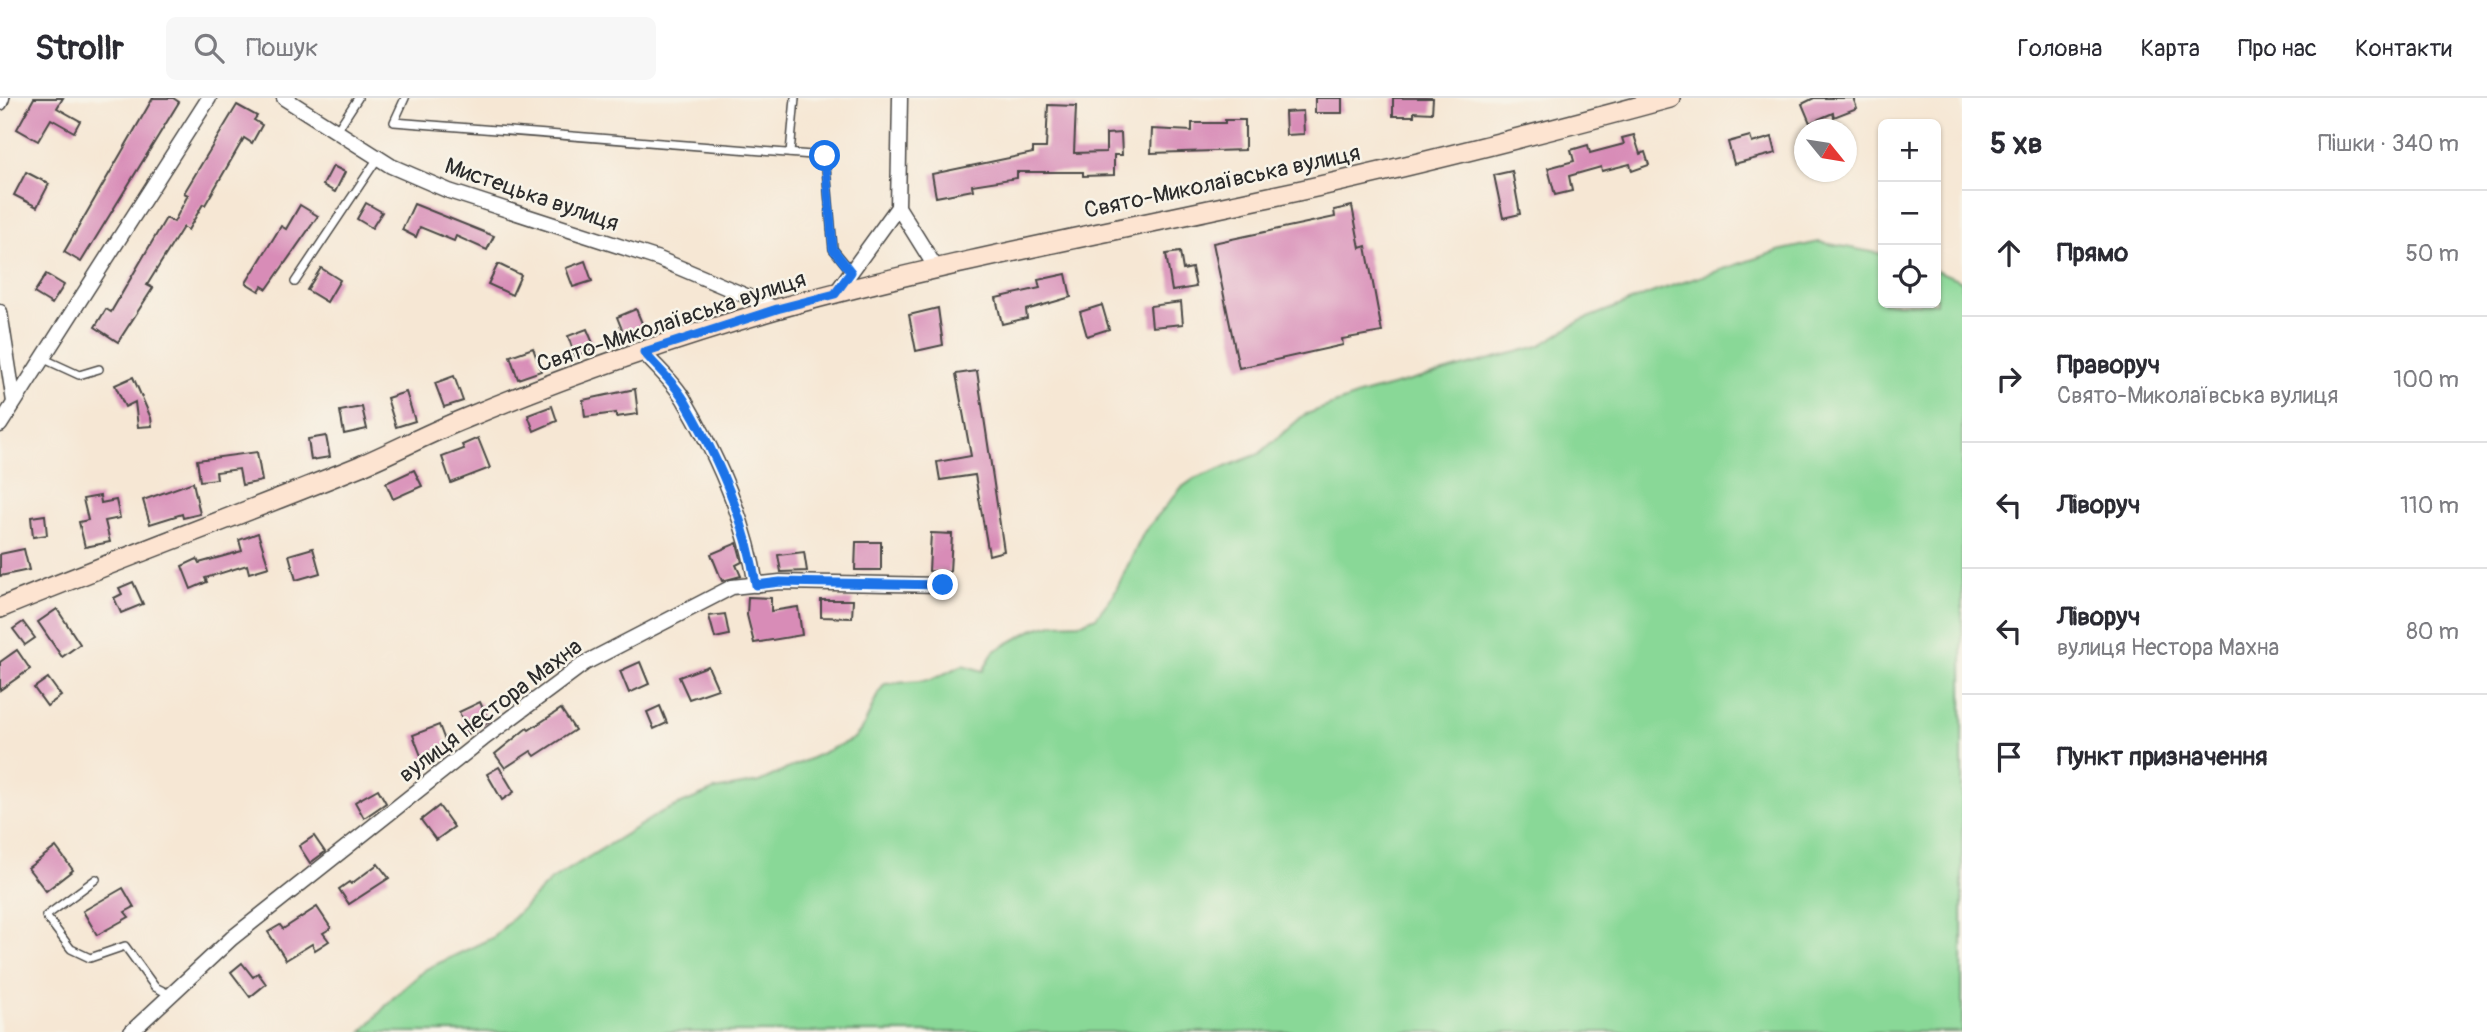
<!DOCTYPE html>
<html lang="uk">
<head>
<meta charset="utf-8">
<style>
  :root { --surface:#fff; --page:#f7f7f7; --text:#2b2b33; --muted:#7c7c81; --line:#e1e1e2 }
  body { margin:0; font-family:Pangolin,sans-serif; background:var(--page); color:var(--text) }
  .controls { position:absolute; right:21px; top:21px; display:grid; overflow:hidden; border-radius:10px; box-shadow:0 2px 5px #0004 }
  .controls button { width:63px; height:63px; display:grid; place-items:center; padding:0; border:0; border-bottom:2px solid var(--line); background:var(--surface); color:var(--text); font:35px sans-serif }
  .compass { position:absolute; left:1794px; top:21px; width:63px; height:63px; border-radius:50%; background:var(--surface); box-shadow:0 2px 5px #0004; rotate:120deg }
  .stop { position:absolute; width:21px; height:21px; margin:-16px; border:5px solid #1a73e8; border-radius:50%; background:#fff }
  .stop.end { background:#1a73e8; border-color:#fff; box-shadow:0 2px 7px #0008 }
  .list { margin:0; padding:0; list-style:none }
  h2 { display:flex; justify-content:space-between; align-items:center; height:91px; margin:0; padding:0 28px; font-size:30px }
  h2 small { font-size:23px; font-weight:400; color:var(--muted) }
  .list li { display:grid; grid-template-columns:46px 1fr auto; gap:21px; align-items:center; box-sizing:border-box; height:126px; padding:0 28px; border-top:2px solid var(--line) }
  .list b { display:block; font-size:26px; white-space:nowrap }
  .list p { margin:0; font-size:23px; white-space:nowrap; color:var(--muted) }
  .list em { font-size:23px; font-style:normal; color:var(--muted) }
  .icon { flex:none; width:38px; height:38px; fill:none; stroke:currentColor; stroke-width:2; stroke-linecap:round; stroke-linejoin:round }
  .map { position:relative; flex:none; width:1962px; height:934px; overflow:hidden }
  header { display:flex; align-items:center; gap:42px; box-sizing:border-box; height:98px; padding:0 35px; background:var(--surface); border-bottom:2px solid var(--line) }
  header strong { font-size:33px }
  nav { display:flex; gap:38px; margin-inline-start:auto; font-size:24px }
  .search { width:490px; height:63px; background:var(--page); display:flex; align-items:center; gap:18px; box-sizing:border-box; padding:0 24px; border-radius:10px; color:var(--muted); font-size:26px }
  main { display:flex }
  aside { flex:1; background:var(--surface) }
  .map>svg:first-child { display:block }
  .green { fill:#89d897; stroke:#5a8261; stroke-width:2 }
  .building { fill:#d88cb7 }
  .lines { fill:none; stroke-linecap:round; stroke-linejoin:round }
  .lane-casing { stroke:#494744; stroke-width:10 }
  .street-casing { stroke:#494744; stroke-width:17 }
  .secondary-casing { stroke:#494744; stroke-width:22 }
  .lane { stroke:#fff; stroke-width:7 }
  .street { stroke:#fff; stroke-width:14 }
  .secondary { stroke:#fde4d1; stroke-width:19 }
  .route { stroke:#1a73e8; stroke-width:9 }
  .labels { text-anchor:middle; stroke-width:5; stroke-linejoin:round; paint-order:stroke }
  .street-label { font-size:23px; fill:#2b2b2b; stroke:#f7f3e8 }
</style>
</head>
<body>
<header>
<strong>Strollr</strong>
<div class="search"><svg class="icon" aria-label="search" viewBox="0 0 24 24"><circle cx="10" cy="10" r="6"/><path d="M15 15l6 6"/></svg>Пошук</div>
<nav><a>Головна</a><a>Карта</a><a>Про нас</a><a>Контакти</a></nav>
</header>
<main>
<div class="map">
<svg width="1962" height="934" viewBox="0 0 1962 934">
  <rect width="100%" height="100%" fill="#f7f3e8"/>
  <filter id="ink" filterUnits="userSpaceOnUse"><feTurbulence type="fractalNoise" baseFrequency=".0143" numOctaves="2"/><feDisplacementMap in="SourceGraphic" scale="14" xChannelSelector="R" yChannelSelector="G"/><feConvolveMatrix kernelMatrix="1 2 1 2 8 2 1 2 1" color-interpolation-filters="sRGB"/></filter>
  <filter id="wash" filterUnits="userSpaceOnUse"><feTurbulence type="fractalNoise" baseFrequency=".00686" numOctaves="4" result="noise"/><feDisplacementMap in="SourceGraphic" scale="28" xChannelSelector="R" yChannelSelector="G"/><feGaussianBlur stdDeviation="1.57" result="paint"/><feColorMatrix in="noise" values="0 0 0 0 0 0 0 0 0 0 0 0 0 0 0 0 0 1.4 0 .05"/><feComposite in="paint" operator="in"/></filter>
  <g filter="url(#wash)">
    <rect width="100%" height="100%" fill="#f6e7d4"/>
    <!-- green -->
    <path class="green" d="M1819,144L1883,156V205H1936V172L1962,183V934H362L393,900L426,871L494,839L550,783L660,715L714,692L759,684L853,641C871,625 870,603 885,586L931,582L963,567L983,573L994,553L1034,531L1053,526L1082,525L1096,519L1114,496L1144,434L1181,390L1194,381L1259,356L1304,317L1362,296L1539,248L1580,223L1654,194L1778,153Z"/>
    <g id="blocks">
      <!-- building -->
      <g class="building">
        <path d="M34,0H63L57,10L80,23L74,34L51,21L38,43L17,31Z"/>
        <path d="M153,0H173L179,4L81,164L64,154Z"/>
        <rect x="1315" y="0" width="27" height="15"/>
        <path d="M1393,0H1433L1432,15L1414,14V18H1393Z"/>
        <path d="M1814,0H1853L1857,10L1834,19L1833,15L1810,25L1802,6Z"/>
        <path d="M237,7L257,18L254,22L262,27L252,45L244,40L205,107L203,106L188,132L183,129L147,187L153,190L118,244L95,229L106,211L111,214L166,120L174,124L188,97L184,95Z"/>
        <path d="M1048,7L1076,8L1074,55L1106,54V36L1121,35L1122,57H1114V77L1083,78V74H1017V80L972,87L973,92L936,99L932,76L1033,55V50H1046Z"/>
        <path d="M1303,13L1304,36L1286,37L1285,14Z"/>
        <path d="M1225,22H1245V52L1151,55L1152,31L1192,33V25H1225Z"/>
        <path d="M1634,37L1640,56L1645,54L1649,67L1632,73L1630,66L1602,73L1601,69L1569,78L1572,93L1555,97L1548,70L1574,63L1571,52L1588,47L1590,55L1624,46L1622,40Z"/>
        <path d="M1750,38L1752,45L1772,39L1776,55L1734,66L1728,44Z"/>
        <path d="M333,68L345,74L335,94L323,87Z"/>
        <path d="M1512,73L1520,116L1503,120L1494,77Z"/>
        <path d="M26,74L49,86L37,109L14,97Z"/>
        <path d="M366,105L382,114L372,130L357,121Z"/>
        <path d="M414,106L494,138L487,152L456,138L454,143L420,129L416,139L402,132Z"/>
        <path d="M300,107L318,118L267,191L262,188L259,193L246,185L281,128L286,131Z"/>
        <path d="M1352,108L1360,150L1366,148L1382,234L1342,241L1343,247L1239,270L1213,145L1335,119L1334,112Z"/>
        <path d="M1180,154L1183,172L1192,170L1196,189L1172,193L1166,156Z"/>
        <path d="M585,163L592,183L573,189L566,170Z"/>
        <path d="M498,166L521,177L512,197L488,186Z"/>
        <path d="M321,170L340,182L327,204L307,192Z"/>
        <path d="M46,176L64,187L52,206L34,195Z"/>
        <path d="M1066,176L1071,199L1026,212L1027,220L1002,226L996,200L1040,190L1038,182Z"/>
        <path d="M1181,204L1183,226L1152,229L1150,208Z"/>
        <path d="M1102,207L1109,231L1087,238L1080,214Z"/>
        <path d="M938,210L943,247L916,253L909,217Z"/>
        <path d="M636,211L644,230L625,239L617,219Z"/>
        <path d="M587,231L595,250L575,258L568,238Z"/>
        <path d="M533,250L541,273L518,281L510,258Z"/>
        <path d="M977,273L1004,453L989,457L975,377L940,382L937,364L971,358L956,276Z"/>
        <path d="M454,278L463,303L444,309L435,285Z"/>
        <path d="M133,279L151,320L152,328L138,329L135,304L125,309L115,287Z"/>
        <path d="M635,291L638,316L616,319V315L585,319L583,302Z"/>
        <path d="M406,294L415,323L396,329L387,300Z"/>
        <path d="M552,308L557,323L534,333L528,317Z"/>
        <path d="M362,309L367,331L344,336L340,313Z"/>
        <path d="M326,338L330,359L311,362L308,341Z"/>
        <path d="M478,340L490,370L451,385L442,359L464,351L462,347Z"/>
        <path d="M257,354L262,383L242,387L239,371L216,374L217,381L200,383L197,362Z"/>
        <path d="M414,372L422,388L393,401L386,385Z"/>
        <path d="M193,384L200,416L183,420L182,416L150,426L143,402Z"/>
        <path d="M100,398L101,405L116,402L120,420L105,423L110,444L85,449L79,424L88,422L83,401Z"/>
        <path d="M45,417L47,437L33,439L31,419Z"/>
        <path d="M258,435L269,469L249,475L247,467L205,480L207,484L191,491L182,468L197,461L199,465L242,453L239,442Z"/>
        <path d="M931,435L952,436L950,474L929,473Z"/>
        <path d="M856,444H881V472H855Z"/>
        <path d="M737,445L742,464L736,467L741,478L722,483L711,456Z"/>
        <path d="M313,450L320,475L296,482L289,457Z"/>
        <path d="M24,451L29,472L0,478V456Z"/>
        <path d="M804,454L807,473L781,474L778,457Z"/>
        <path d="M133,484L143,506L121,515L114,500L122,496L119,490Z"/>
        <path d="M748,499L771,500V513L798,509L802,537L754,545L747,517Z"/>
        <path d="M821,502H853L852,520L821,519Z"/>
        <path d="M57,511L80,546L62,559L38,524Z"/>
        <path d="M725,516L729,537L715,540L709,518Z"/>
        <path d="M23,524L35,540L25,547L13,531Z"/>
        <path d="M17,552L30,571L0,592V564Z"/>
        <path d="M640,564L649,586L629,595L620,573Z"/>
        <path d="M708,568L718,591L689,601L679,579Z"/>
        <path d="M48,580L61,598L47,608L34,590Z"/>
        <path d="M480,604L489,624L468,636L459,614Z"/>
        <path d="M660,608L667,625L654,631L647,614Z"/>
        <path d="M561,611L575,632L535,658L531,653L505,670L495,656L527,630L529,632Z"/>
        <path d="M439,627L449,653L423,663L413,637Z"/>
        <path d="M499,669L514,694L502,702L487,676Z"/>
        <path d="M378,691L386,705L364,720L355,704Z"/>
        <path d="M439,708L454,729L436,742L421,722Z"/>
        <path d="M314,738L325,754L310,765L299,748Z"/>
        <path d="M56,749L73,772L46,793L28,770Z"/>
        <path d="M378,766L389,780L349,806L339,791L349,784L351,786Z"/>
        <path d="M123,790L134,809L125,814L129,819L97,837L83,813Z"/>
        <path d="M317,809L331,830L323,835L329,843L315,852L312,846L286,862L268,834L280,827L283,831Z"/>
        <path d="M242,865L253,879L258,875L266,886L250,899L231,874Z"/>
      </g>
    </g>
  </g>
  <g filter="url(#ink)">
    <use href="#blocks" fill-opacity="0" stroke="#494744" stroke-width="2"/>
    <g class="lines">
      <!-- lane casing -->
      <g class="lane-casing">
        <g id="lane">
          <path d="M405,0L394,24L825,58L833,151L851,173"/>
          <path d="M336,34L358,0"/>
          <path d="M790,55L795,0"/>
          <path d="M295,184L378,60"/>
          <path d="M42,260L79,277L99,271"/>
          <path d="M96,781L46,818L71,851L90,860L125,848L155,889L169,896"/>
        </g>
      </g>
      <!-- street casing -->
      <g class="street-casing">
        <g id="street">
          <path d="M284,0L391,68L449,93L659,161L777,211"/>
          <path d="M900,0L898,109L936,170"/>
          <path d="M0,5L2,0"/>
          <path d="M835,196L898,109"/>
          <path d="M0,214L14,304"/>
          <path d="M644,255C657,270 676,286 686,305C718,360 746,424 756,487"/>
          <path d="M0,327L209,0"/>
          <path d="M131,934L232,840L483,641L585,565L732,489L780,484L943,487"/>
        </g>
      </g>
      <!-- secondary casing -->
      <g class="secondary-casing">
        <path id="secondary" d="M0,510C119,461 240,417 360,368C395,353 429,335 464,321C566,278 673,241 780,210C938,166 1100,136 1260,101C1398,72 1534,37 1670,0"/>
      </g>
      <!-- lane -->
      <use href="#lane" class="lane"/>
      <!-- street -->
      <use href="#street" class="street"/>
      <!-- secondary -->
      <use href="#secondary" class="secondary"/>
    </g>
  </g>
  <g class="lines" filter="url(#ink)">
    <!-- route -->
    <path class="route" d="M825,58L833,151L851,174L835,196L777,211L644,254C657,270 676,286 686,305C718,360 746,424 756,487L780,484L943,487"/>
  </g>
  <g class="labels">
    <!-- street labels -->
    <g class="street-label">
      <text transform="translate(1222 83) rotate(-12)" y="8">Свято-Миколаївська вулиця</text>
      <text transform="translate(532 96) rotate(19)" y="8">Мистецька вулиця</text>
      <text transform="translate(671 223) rotate(-18)" y="8">Свято-Миколаївська вулиця</text>
      <text transform="translate(490 612) rotate(-37)" y="8">вулиця Нестора Махна</text>
    </g>
  </g>
</svg>
<div class="controls">
<button>+</button>
<button>−</button>
<button><svg class="icon" aria-label="locate" viewBox="0 0 24 24"><circle cx="12" cy="12" r="6"/><path d="M12 2v4M12 18v4M2 12h4M18 12h4"/></svg></button>
</div>
<svg class="compass" viewBox="-18 -18 36 36"><path d="M0-13l5 13h-10z" fill="#e53935"/><path d="M0 13l5-13h-10z" fill="#7c7c81"/></svg>
<div class="stop" style="left:825px;top:58px"></div>
<div class="stop end" style="left:943px;top:487px"></div>
</div>
<aside>
<h2>5 хв<small>Пішки · 340 m</small></h2>
<ul class="list">
<li><svg class="icon" aria-label="ahead" viewBox="0 0 24 24"><path d="M12 20V5M6 11l6-6 6 6"/></svg><div><b>Прямо</b></div><em>50 m</em></li>
<li><svg class="icon" aria-label="right" viewBox="0 0 24 24"><path d="M7 20v-9h11M14 6l5 5-5 5"/></svg><div><b>Праворуч</b><p>Свято-Миколаївська вулиця</p></div><em>100 m</em></li>
<li><svg class="icon" aria-label="left" viewBox="0 0 24 24"><path d="M17 20v-9H6M10 6l-5 5 5 5"/></svg><div><b>Ліворуч</b></div><em>110 m</em></li>
<li><svg class="icon" aria-label="left" viewBox="0 0 24 24"><path d="M17 20v-9H6M10 6l-5 5 5 5"/></svg><div><b>Ліворуч</b><p>вулиця Нестора Махна</p></div><em>80 m</em></li>
<li><svg class="icon" aria-label="arrive" viewBox="0 0 24 24"><path d="M6 21V4h12l-3 4 3 4H6"/></svg><div><b>Пункт призначення</b></div></li>
</ul>
</aside>
</main>
</body>
</html>
